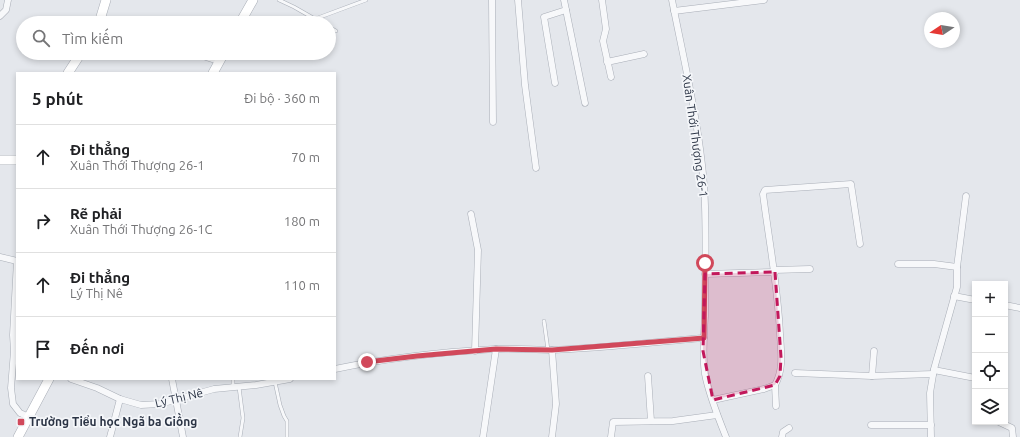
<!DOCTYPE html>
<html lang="vi">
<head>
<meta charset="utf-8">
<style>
  :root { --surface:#fff; --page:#f2f2f2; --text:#202124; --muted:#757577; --line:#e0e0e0 }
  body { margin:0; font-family:Ubuntu,sans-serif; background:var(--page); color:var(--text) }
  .controls { position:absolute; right:12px; bottom:12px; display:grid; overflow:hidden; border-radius:0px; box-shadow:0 2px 6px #0003 }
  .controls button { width:36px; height:36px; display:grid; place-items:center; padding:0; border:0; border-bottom:1px solid var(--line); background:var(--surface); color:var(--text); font:20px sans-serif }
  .compass { position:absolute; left:924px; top:12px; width:36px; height:36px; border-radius:50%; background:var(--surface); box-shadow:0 2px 6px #0003; rotate:258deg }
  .stop { position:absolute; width:12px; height:12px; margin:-9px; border:3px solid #d1495b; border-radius:50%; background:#fff }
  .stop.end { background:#d1495b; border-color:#fff; box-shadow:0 1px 4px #0008 }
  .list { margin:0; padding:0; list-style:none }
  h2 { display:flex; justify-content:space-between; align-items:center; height:52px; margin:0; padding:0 16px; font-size:17px }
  h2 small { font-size:13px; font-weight:400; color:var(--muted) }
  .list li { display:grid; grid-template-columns:26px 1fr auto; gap:12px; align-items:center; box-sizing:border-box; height:64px; padding:0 16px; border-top:1px solid var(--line) }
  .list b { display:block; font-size:15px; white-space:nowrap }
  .list p { margin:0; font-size:13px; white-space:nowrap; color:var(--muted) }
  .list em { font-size:13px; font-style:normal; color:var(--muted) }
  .icon { flex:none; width:22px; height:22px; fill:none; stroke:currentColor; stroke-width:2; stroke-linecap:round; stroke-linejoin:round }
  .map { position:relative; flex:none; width:1020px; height:437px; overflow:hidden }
  .search { position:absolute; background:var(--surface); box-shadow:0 2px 6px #0003; left:16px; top:16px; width:320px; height:44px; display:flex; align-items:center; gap:10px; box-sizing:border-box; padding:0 14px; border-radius:22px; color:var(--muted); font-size:15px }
  .panel { position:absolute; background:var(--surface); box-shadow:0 2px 6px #0003; left:16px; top:72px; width:320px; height:308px; border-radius:0px }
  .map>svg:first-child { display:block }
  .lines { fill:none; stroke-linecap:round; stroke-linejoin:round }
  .lane-casing { stroke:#a9aeb7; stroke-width:4 }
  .street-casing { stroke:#a9aeb7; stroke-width:7 }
  .secondary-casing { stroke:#a9aeb7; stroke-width:10 }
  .lane { stroke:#f7f8fa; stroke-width:3 }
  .street { stroke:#f7f8fa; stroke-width:6 }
  .secondary { stroke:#fff; stroke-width:9 }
  .route { stroke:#d1495b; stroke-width:5 }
  .marked { fill:#c2185b; fill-opacity:0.2; stroke:#c2185b; stroke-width:3; stroke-dasharray:8 5; stroke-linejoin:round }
  .poi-dot { fill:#d1495b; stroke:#f4f6f9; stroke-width:1.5 }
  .labels { text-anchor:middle; stroke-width:3.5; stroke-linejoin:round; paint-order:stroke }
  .street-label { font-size:12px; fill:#2b3445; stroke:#f4f6f9 }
  .poi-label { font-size:12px; font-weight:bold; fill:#2b3445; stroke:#f4f6f9; text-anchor:start }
</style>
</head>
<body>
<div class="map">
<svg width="1020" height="437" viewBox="0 0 1020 437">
  <rect width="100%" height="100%" fill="#e4e7ec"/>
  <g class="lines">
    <!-- lane casing -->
    <g class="lane-casing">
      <g id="lane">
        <path d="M279,0L294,7L322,23"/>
        <path d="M315,19L366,0"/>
        <path d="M329,27L336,31"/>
        <path d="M189,53L217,62"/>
        <path d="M544,321L548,350"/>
        <path d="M233,379V387"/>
        <path d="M275,382L280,405L284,416L287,421V437"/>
        <path d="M239,387L243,418L240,437"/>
      </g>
    </g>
    <!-- street casing -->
    <g class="street-casing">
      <g id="street">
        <path d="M492,0L493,122"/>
        <path d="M518,0L525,85L536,168"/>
        <path d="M564,0L585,103"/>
        <path d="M602,0L606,29L603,41L611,77"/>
        <path d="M672,0C684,61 699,123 704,185C707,229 705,273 705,316C704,335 702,354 705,374C709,395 718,417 726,437"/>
        <path d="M674,11L764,0"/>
        <path d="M0,16L6,10L8,0"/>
        <path d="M607,62L644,54"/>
        <path d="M555,83L544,17L566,10"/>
        <path d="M471,214L478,250L475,351"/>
        <path d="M0,257L17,261L13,335L14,351L11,388L13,404L20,413L29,417"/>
        <path d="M898,264H934L957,267V287L934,369L930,393L931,437"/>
        <path d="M957,267L966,196"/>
        <path d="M774,270L810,269"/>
        <path d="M705,274L775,272"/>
        <path d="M954,296L975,300"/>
        <path d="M1005,305L1020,308"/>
        <path d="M335,369C387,358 441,352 495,349C514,348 533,350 552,350C603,348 653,342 704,338"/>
        <path d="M934,370L975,378"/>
        <path d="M795,373L872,376L933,374"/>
        <path d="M648,376L651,421"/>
        <path d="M872,376L874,351"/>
        <path d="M71,379L97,388L120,399L141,405L160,404L214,389L256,385L290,379"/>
        <path d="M172,379L183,437"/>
        <path d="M775,385L776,406"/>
        <path d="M713,400L764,389L775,385C784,369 781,351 780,334C778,287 769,241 763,194L765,190L851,184L860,244"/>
        <path d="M999,422L1012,428L1013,437"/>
        <path d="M871,425H931"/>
        <path d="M110,437L120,399"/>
        <path d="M483,437L496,349"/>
        <path d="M552,437L556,404L552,350"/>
        <path d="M611,437L613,422L673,421L717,415"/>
        <path d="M782,437L783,432L789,428"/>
      </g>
    </g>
    <!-- secondary casing -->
    <g class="secondary-casing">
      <g id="secondary">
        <path d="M99,23L106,0"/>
        <path d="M240,23L253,0"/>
        <path d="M68,73L81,53"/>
        <path d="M213,73L224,53"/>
        <path d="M0,160H17"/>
        <path d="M18,437L49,379"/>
      </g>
    </g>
    <!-- lane -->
    <use href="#lane" class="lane"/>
    <!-- street -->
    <use href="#street" class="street"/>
    <!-- secondary -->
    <use href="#secondary" class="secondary"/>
  </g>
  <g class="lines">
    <!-- route -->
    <path class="route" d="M367,362L417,356L496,349L552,350L704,338L705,263"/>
  </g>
  <!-- marked area -->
  <path class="marked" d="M775,272L781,357L780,376L775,385L713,400L703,351L705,274Z"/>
  <!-- markers -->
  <rect class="poi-dot" x="17" y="418" width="8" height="8" rx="2"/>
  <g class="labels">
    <!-- street labels -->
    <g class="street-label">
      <text transform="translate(695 136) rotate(82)" y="4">Xuân Thới Thượng 26-1</text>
      <text transform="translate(179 398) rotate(-13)" y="4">Lý Thị Nê</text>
    </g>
    <!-- poi labels -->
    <g class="poi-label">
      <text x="29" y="426">Trường Tiểu học Ngã ba Giồng</text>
    </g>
  </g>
</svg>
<div class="controls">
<button>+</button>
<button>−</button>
<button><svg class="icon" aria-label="locate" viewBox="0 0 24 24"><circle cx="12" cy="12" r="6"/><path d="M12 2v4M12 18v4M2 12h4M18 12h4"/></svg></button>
<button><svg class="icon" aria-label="layers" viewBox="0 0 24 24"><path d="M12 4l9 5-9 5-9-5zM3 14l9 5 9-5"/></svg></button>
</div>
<svg class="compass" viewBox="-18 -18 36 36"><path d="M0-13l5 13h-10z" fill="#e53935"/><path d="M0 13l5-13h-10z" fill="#757577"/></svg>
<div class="stop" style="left:705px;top:263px"></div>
<div class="stop end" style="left:367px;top:362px"></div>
<div class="search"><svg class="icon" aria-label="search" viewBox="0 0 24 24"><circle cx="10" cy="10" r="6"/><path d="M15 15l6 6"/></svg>Tìm kiếm</div>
<section class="panel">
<h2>5 phút<small>Đi bộ · 360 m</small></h2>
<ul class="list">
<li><svg class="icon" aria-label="ahead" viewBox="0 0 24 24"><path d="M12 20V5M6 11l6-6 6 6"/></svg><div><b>Đi thẳng</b><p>Xuân Thới Thượng 26-1</p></div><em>70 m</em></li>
<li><svg class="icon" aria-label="right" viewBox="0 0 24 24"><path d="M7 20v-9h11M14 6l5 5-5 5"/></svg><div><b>Rẽ phải</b><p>Xuân Thới Thượng 26-1C</p></div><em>180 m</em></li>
<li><svg class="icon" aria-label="ahead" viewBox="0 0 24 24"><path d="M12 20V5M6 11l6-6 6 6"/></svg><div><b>Đi thẳng</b><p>Lý Thị Nê</p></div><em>110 m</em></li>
<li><svg class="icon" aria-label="arrive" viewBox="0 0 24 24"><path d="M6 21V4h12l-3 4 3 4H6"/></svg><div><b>Đến nơi</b></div></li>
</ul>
</section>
</div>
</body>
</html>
